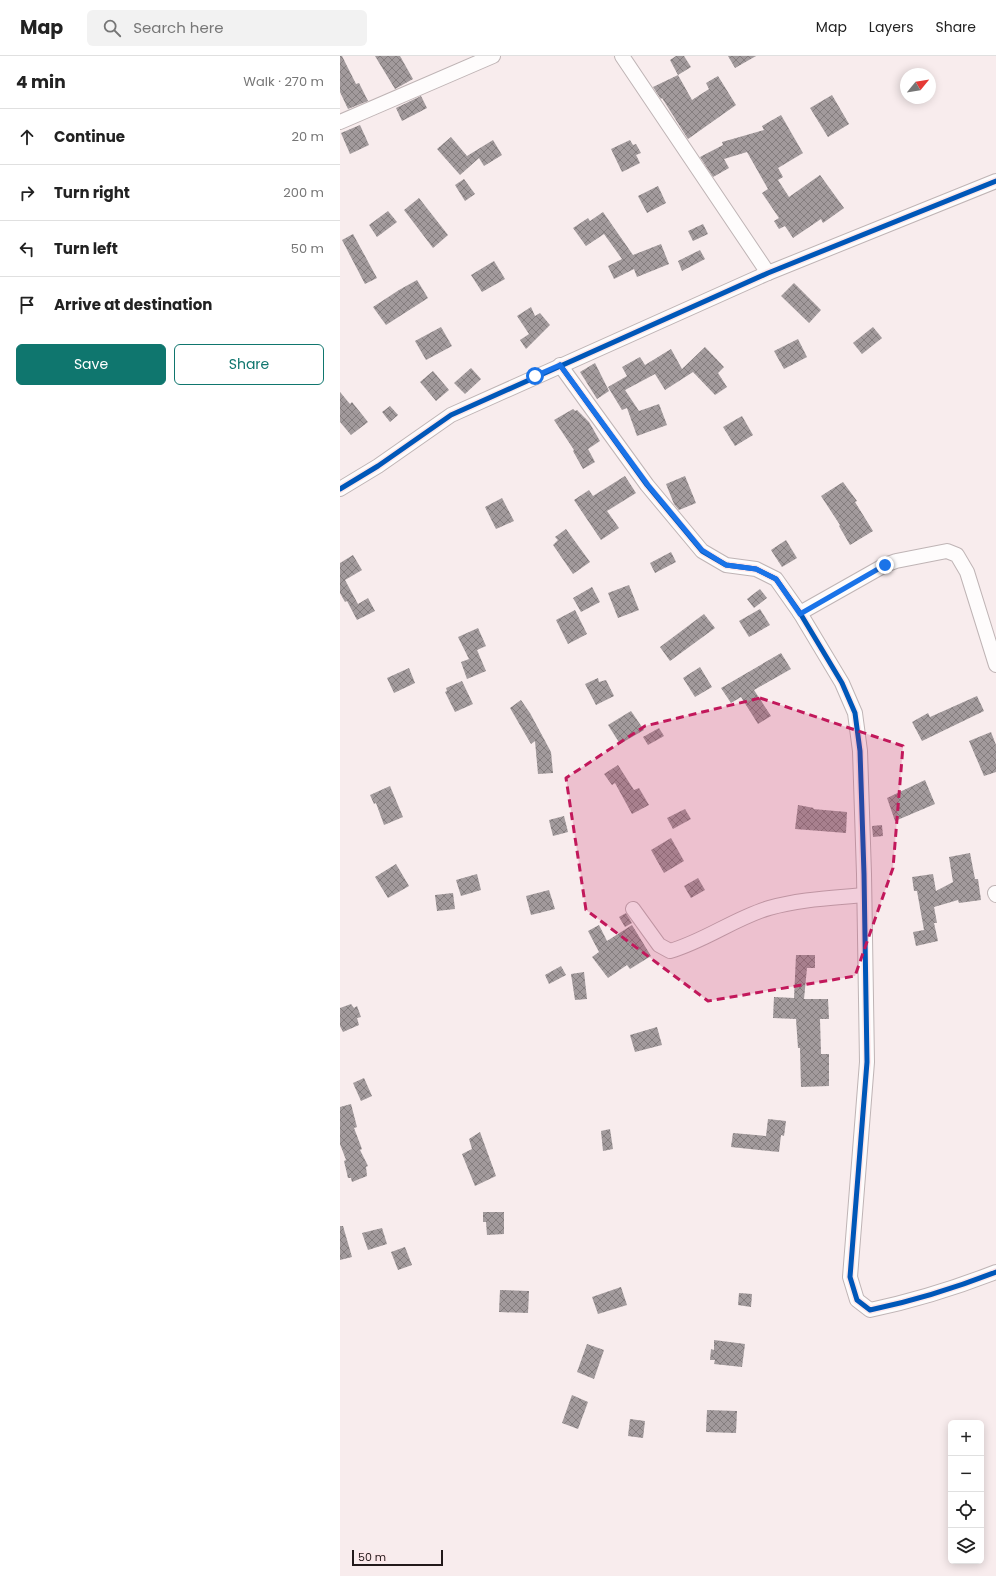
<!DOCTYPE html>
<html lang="en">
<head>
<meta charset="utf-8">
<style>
  :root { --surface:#fff; --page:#f2f2f2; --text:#222; --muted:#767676; --line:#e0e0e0; --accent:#0f766e }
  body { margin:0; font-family:Poppins,sans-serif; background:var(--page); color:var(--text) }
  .controls { position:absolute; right:12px; bottom:12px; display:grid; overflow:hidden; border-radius:6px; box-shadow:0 2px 10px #0003 }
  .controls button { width:36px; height:36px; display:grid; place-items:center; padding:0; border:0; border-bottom:1px solid var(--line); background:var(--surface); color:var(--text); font:20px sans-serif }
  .compass { position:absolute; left:560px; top:12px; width:36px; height:36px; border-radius:50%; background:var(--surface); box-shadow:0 2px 10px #0003; rotate:60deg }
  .scale { position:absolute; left:12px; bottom:10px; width:91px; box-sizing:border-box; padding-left:4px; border:2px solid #22191a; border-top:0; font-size:11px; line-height:14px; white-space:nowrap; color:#22191a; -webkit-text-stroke:3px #fde7e9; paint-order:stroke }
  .stop { position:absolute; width:12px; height:12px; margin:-9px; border:3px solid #1a73e8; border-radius:50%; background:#fff }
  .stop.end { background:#1a73e8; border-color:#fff; box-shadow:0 1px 4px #0008 }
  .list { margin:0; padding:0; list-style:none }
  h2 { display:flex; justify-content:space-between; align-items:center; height:52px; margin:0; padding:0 16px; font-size:17px }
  h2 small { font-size:13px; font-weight:400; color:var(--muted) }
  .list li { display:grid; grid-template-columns:26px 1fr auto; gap:12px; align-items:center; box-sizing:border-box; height:56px; padding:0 16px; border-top:1px solid var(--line) }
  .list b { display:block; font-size:15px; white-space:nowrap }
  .list em { font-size:13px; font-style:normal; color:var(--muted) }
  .actions { display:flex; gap:8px; padding:12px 16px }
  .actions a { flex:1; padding:9px 0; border:1px solid var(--accent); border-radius:6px; text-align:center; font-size:14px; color:var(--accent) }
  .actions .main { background:var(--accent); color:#fff }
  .icon { flex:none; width:22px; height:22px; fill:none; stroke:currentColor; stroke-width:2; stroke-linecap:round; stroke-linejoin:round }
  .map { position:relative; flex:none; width:656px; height:1520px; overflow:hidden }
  header { display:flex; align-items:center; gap:24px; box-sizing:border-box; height:56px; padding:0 20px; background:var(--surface); border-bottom:1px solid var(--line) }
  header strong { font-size:19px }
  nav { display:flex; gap:22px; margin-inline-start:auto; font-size:14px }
  .search { width:280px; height:36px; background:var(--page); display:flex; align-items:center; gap:10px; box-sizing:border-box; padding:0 14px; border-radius:6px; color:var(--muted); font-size:15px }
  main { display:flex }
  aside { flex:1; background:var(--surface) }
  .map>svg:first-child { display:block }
  .building { fill:url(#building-cross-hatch) }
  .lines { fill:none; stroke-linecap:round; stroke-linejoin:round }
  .minor-casing { stroke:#bfb4b5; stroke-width:16 }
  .minor { stroke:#fefcfc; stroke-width:14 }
  .cycleway-casing { stroke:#fde7e9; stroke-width:8 }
  .cycleway { stroke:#0057b8; stroke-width:5 }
  .route { stroke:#1a73e8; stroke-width:5 }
  .marked { fill:#c2185b; fill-opacity:0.2; stroke:#c2185b; stroke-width:3; stroke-dasharray:8 5; stroke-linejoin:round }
</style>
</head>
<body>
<header>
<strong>Map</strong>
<div class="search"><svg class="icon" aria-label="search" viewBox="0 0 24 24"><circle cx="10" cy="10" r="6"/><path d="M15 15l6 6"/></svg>Search here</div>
<nav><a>Map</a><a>Layers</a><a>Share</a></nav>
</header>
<main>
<aside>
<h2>4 min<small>Walk · 270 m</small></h2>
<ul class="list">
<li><svg class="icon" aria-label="ahead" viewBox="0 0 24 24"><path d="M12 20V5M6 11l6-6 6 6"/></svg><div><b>Continue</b></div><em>20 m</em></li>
<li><svg class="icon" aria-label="right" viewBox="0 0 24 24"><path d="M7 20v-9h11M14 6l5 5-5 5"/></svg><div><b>Turn right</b></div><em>200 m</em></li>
<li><svg class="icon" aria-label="left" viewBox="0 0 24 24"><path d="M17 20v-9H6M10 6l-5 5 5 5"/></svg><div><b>Turn left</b></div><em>50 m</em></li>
<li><svg class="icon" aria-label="arrive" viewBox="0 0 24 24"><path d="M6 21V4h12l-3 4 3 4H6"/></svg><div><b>Arrive at destination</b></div></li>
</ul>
<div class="actions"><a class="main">Save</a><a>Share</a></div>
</aside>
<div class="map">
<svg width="656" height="1520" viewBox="0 0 656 1520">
  <defs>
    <pattern id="building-cross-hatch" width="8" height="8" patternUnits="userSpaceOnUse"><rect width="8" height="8" fill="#a29a9c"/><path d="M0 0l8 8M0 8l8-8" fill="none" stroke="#847d7e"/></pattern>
  </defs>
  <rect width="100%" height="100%" fill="#f8eced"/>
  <!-- building -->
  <g class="building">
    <path d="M0,0H2L16,28L19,27L28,45L8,53L0,36Z"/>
    <path d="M35,0H60L73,23L55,33Z"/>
    <path d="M336,0H344L351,11L338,19L330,4Z"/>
    <path d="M388,0H416L395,12Z"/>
    <path d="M338,19L352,44L369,33L366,27L378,20L396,49L348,83L322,42L321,43L313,31Z"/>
    <path d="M492,39L509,68L488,81L470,52Z"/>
    <path d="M81,40L87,52L62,65L56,52Z"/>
    <path d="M441,59L463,97L438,112L443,121L438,124L449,141L480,119L504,152L483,167L481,163L453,182L445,170L439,173L434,165L439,162L422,137L428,133L407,96L384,103L389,112L373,121L360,101L383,89L382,86L424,74L422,70Z"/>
    <path d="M20,69L29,89L10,98L1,77Z"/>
    <path d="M111,81L127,100L153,84L162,99L144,110L139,102L120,119L97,93Z"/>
    <path d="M290,84L293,89L296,88L301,97L296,99L300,107L282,116L271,93Z"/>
    <path d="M124,123L135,138L125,145L115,129Z"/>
    <path d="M318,130L326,147L307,157L298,140Z"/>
    <path d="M79,142L108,179L93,192L64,154Z"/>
    <path d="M48,155L57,166L37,181L29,169Z"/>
    <path d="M263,156L293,199L321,188L329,208L297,221L294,213L274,223L268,210L282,203L264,178L246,190L233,172L248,162L250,165Z"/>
    <path d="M363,168L368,178L353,185L348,175Z"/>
    <path d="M13,178L37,222L25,228L2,184Z"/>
    <path d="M360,194L365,203L342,215L338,205Z"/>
    <path d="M154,205L165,223L142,236L131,219Z"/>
    <path d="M77,224L88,242L46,269L33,251L59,234Z"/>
    <path d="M454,227L481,254L469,267L441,240Z"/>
    <path d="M191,251L195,260L200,257L210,269L186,293L180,284L189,278L177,260Z"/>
    <path d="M101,271L112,290L86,304L75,285Z"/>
    <path d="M533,271L542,282L522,298L513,287Z"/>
    <path d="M458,283L467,301L444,313L434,295Z"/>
    <path d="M365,291L384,311L378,317L387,331L375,339L353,316L325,334L315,318L285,334L299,355L319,348L327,369L297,380L287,352L282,354L268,331L287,320L282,311L300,301L305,309L331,293L342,313Z"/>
    <path d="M255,307L269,335L257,343L240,316Z"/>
    <path d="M131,312L141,323L125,338L114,327Z"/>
    <path d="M93,315L109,334L96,345L80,326Z"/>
    <path d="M0,336L10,348L12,346L28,366L11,379L0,366Z"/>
    <path d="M50,350L58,359L50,366L42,356Z"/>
    <path d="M233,353L235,355L237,354L249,366L260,385L248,393L255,406L243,413L233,395L234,394L214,364Z"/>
    <path d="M402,360L413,379L395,390L383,371Z"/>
    <path d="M285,420L296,437L267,455L279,472L261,484L234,444L249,434L253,440Z"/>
    <path d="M345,420L356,447L339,454L334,448L326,428Z"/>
    <path d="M503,426L517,445L515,446L533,475L510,489L499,470L500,469L481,440Z"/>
    <path d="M162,442L174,465L156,473L145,451Z"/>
    <path d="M226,473L250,506L233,518L213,489L218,484L215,481Z"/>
    <path d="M446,484L457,502L442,511L431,494Z"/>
    <path d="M331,496L336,506L315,517L310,507Z"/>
    <path d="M13,499L22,514L5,524L18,548L28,542L35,555L17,564L7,545L5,546L0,537V507Z"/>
    <path d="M289,529L299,554L278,562L268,537Z"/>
    <path d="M252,531L260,546L241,556L233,542Z"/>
    <path d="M420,533L427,542L414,552L407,543Z"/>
    <path d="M420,553L430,569L409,581L399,565Z"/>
    <path d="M235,554L247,578L228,588L216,564Z"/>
    <path d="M364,558L375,572L330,605L320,591Z"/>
    <path d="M138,572L146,590L137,594L146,615L127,623L121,606L129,603L118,581Z"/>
    <path d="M441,597L451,613L414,634L431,660L418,668L401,641L391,647L381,632Z"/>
    <path d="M360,611L372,631L355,641L343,622Z"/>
    <path d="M69,612L75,627L54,637L47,622Z"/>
    <path d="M258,622L259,626L266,624L274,640L256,649L245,628Z"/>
    <path d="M122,625L133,648L115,656L105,636L107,635L106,632Z"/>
    <path d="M637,640L644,655L582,685L572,666L588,657L590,661Z"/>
    <path d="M181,644L190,657L211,696L213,717L198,718L195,685L191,688L170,652Z"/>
    <path d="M291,655L304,674L280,688L268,669Z"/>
    <path d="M319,672L324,680L308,689L303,681Z"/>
    <path d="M651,676L656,689V716L644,720L629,685Z"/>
    <path d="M278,709L294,734L299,732L309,749L292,758L275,727L272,729L264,718Z"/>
    <path d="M585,724L595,748L555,765L547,742Z"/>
    <path d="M50,730L63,761L44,769L36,747L34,748L30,739Z"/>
    <path d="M458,749L474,752L473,753L507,756L506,777L455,773Z"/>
    <path d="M345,753L351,763L333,773L327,762Z"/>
    <path d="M224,760L228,776L213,780L209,764Z"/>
    <path d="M542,769L543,780L533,781L532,770Z"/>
    <path d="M331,782L344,805L324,817L311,794Z"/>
    <path d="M630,797L635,823H638L641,844L619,847L618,844L594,851L597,867H594L598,885L576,890L573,876L584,874L577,835H574L572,821L593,818L596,835L613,826L609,801Z"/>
    <path d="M56,808L69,830L48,842L35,821Z"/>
    <path d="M137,818L141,834L121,840L116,824Z"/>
    <path d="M358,822L365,834L351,842L344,830Z"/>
    <path d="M209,834L215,853L191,859L186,840Z"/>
    <path d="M113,837L115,853L97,855L95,839Z"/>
    <path d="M286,857L292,867L285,871L279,861Z"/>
    <path d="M259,869L267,885L292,869L311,900L290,913L287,909L268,922L252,901L259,896L248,875Z"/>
    <path d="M456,899H475V912H467L464,943H488L489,963H480L481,998H489V1030L461,1031L460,992H458L456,963L433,962L434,941L454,942Z"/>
    <path d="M221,910L226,919L209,928L205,919Z"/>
    <path d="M244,916L247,943L235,944L231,918Z"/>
    <path d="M11,948L14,952L17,950L21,961L17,962L19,969L3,976L0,970V952Z"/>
    <path d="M317,971L322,989L295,996L290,979Z"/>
    <path d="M24,1022L32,1040L21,1045L13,1027Z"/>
    <path d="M11,1048L17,1071L14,1072L22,1093L20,1094L28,1110L26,1111L27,1120L12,1126L11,1122H8L4,1105L6,1104L0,1088V1051Z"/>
    <path d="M428,1063L446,1065L444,1080L441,1079L439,1096L391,1091L393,1077L426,1080Z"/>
    <path d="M270,1073L273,1093L263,1095L261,1075Z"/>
    <path d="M140,1076L156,1120L135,1130L122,1098L132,1093L129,1083Z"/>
    <path d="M143,1156H164V1178L147,1179L146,1166H143Z"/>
    <path d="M0,1170H3L12,1201L0,1204Z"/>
    <path d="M42,1172L47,1188L28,1194L22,1177Z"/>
    <path d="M65,1191L72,1209L58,1214L51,1196Z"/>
    <path d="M281,1231L287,1249L258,1258L252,1241Z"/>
    <path d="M160,1234L189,1235L188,1257L159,1256Z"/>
    <path d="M399,1237L412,1238L411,1251L398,1249Z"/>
    <path d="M374,1284L405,1288L402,1311L374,1308L375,1304H370L371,1293L374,1294Z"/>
    <path d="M247,1288L264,1294L254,1323L237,1316Z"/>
    <path d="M232,1339L248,1346L238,1373L222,1367Z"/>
    <path d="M367,1354L397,1355L396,1377L366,1376Z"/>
    <path d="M290,1363L305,1365L303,1382L288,1380Z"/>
  </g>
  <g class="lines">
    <!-- minor casing -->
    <g class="minor-casing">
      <g id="minor">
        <path d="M282,0L428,217"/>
        <path d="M0,66L153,0"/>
        <path d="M220,309L307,429L362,495L386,509L416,513L436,523L460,557L502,627L515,657L520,695L524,818L527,1006L510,1221L517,1244L530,1254C573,1245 615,1232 656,1216"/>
        <path d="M0,433L38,410L111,359L428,217L656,125"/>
        <path d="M460,557L545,509L556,505L607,495L617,499L627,516L656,609"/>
        <path d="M655,837L656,839"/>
        <path d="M293,853L319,889L330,895C365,885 395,862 429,852C460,843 493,842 524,839"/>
      </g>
    </g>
    <!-- minor -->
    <use href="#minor" class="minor"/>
    <!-- cycleway casing -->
    <g class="cycleway-casing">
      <g id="cycleway">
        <path d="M220,309L307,429L362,495L386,509L416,513L436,523L460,557L502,627L515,657L520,695L524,818L527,1006L510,1221L517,1244L530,1254C573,1245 615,1232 656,1216"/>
        <path d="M0,433L38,410L111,359L428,217L656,125"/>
      </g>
    </g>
    <!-- cycleway -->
    <use href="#cycleway" class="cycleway"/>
  </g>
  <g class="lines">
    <!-- route -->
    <path class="route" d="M195,320L220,309L308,429L362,494L386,509L416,513L436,523L460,558L545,509"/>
  </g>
  <!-- marked area -->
  <path class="marked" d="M420,642L563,690L553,812L515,920L368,945L246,854L226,722L305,670Z"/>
</svg>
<div class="controls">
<button>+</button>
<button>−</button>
<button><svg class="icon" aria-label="locate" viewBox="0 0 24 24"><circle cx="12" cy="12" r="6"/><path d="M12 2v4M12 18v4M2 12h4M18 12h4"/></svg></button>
<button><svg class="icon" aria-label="layers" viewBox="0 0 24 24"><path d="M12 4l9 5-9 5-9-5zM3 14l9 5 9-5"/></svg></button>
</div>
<svg class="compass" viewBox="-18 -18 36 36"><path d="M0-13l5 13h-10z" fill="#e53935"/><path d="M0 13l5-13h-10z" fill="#767676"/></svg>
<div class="scale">50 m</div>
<div class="stop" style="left:195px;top:320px"></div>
<div class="stop end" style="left:545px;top:509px"></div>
</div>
</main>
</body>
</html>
